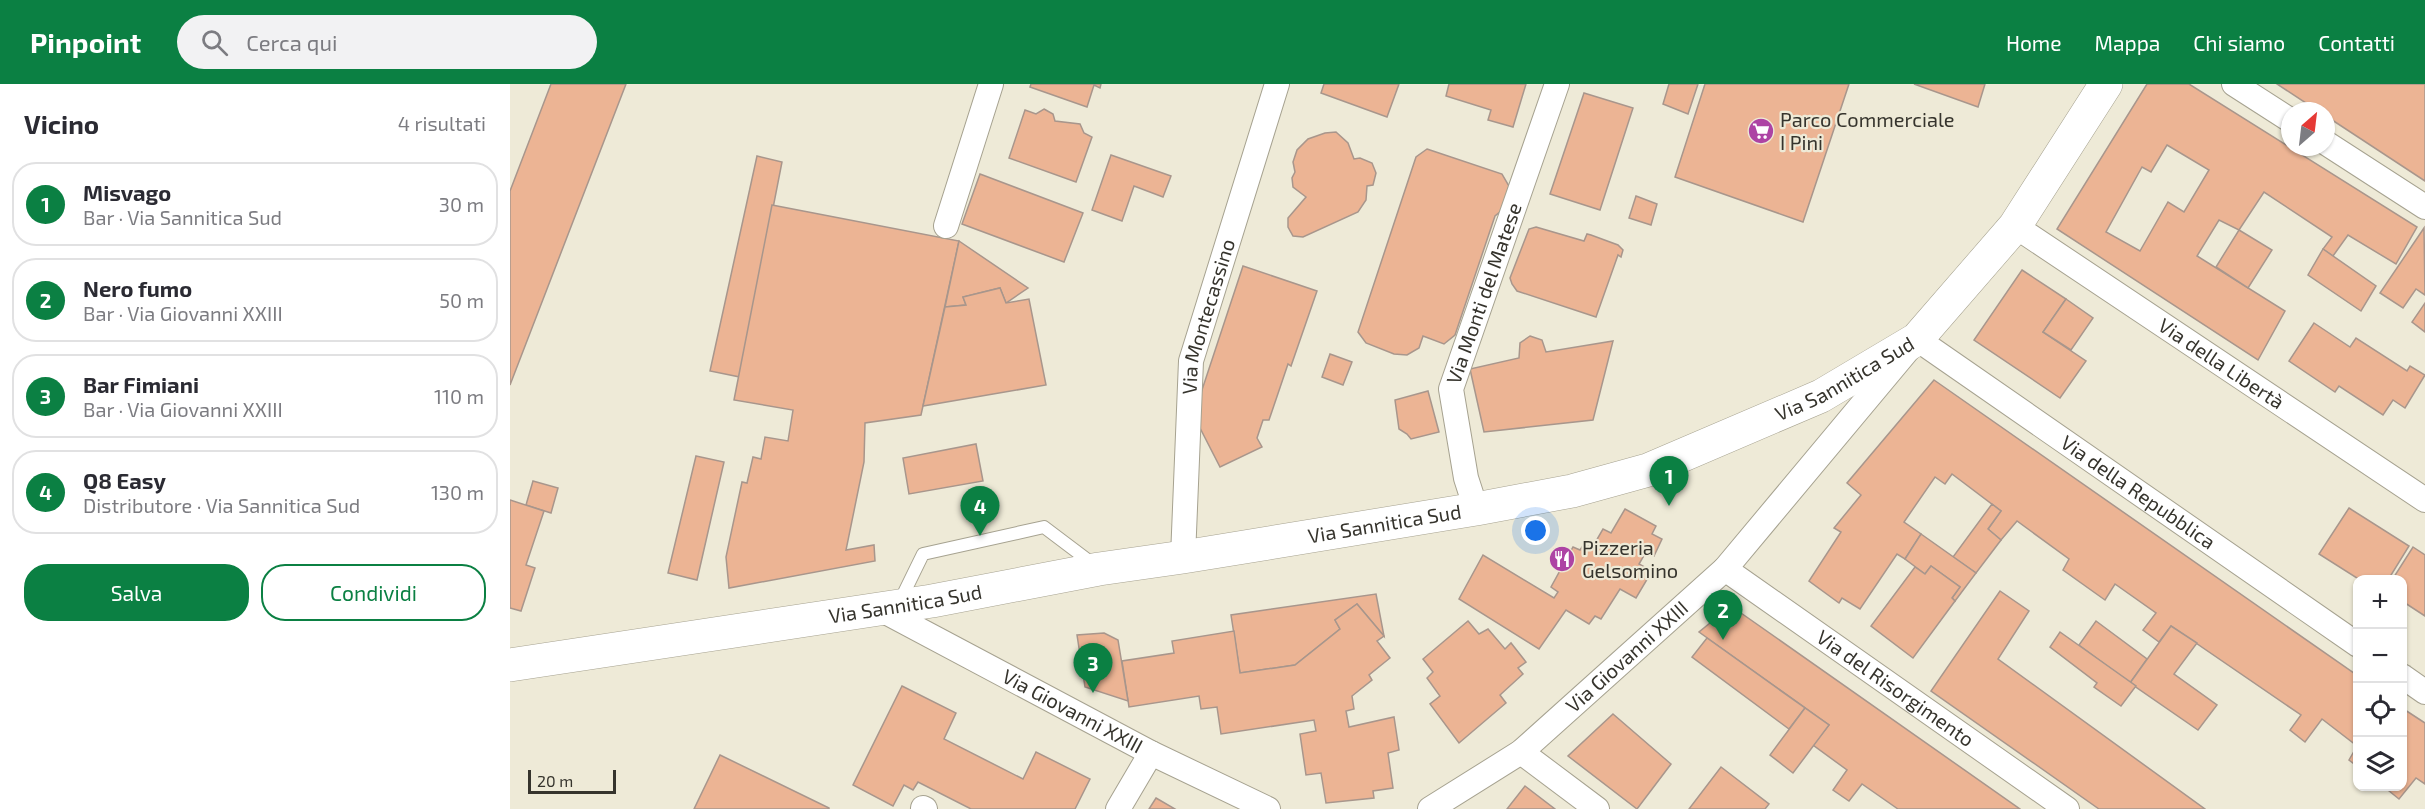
<!DOCTYPE html>
<html lang="it">
<head>
<meta charset="utf-8">
<style>
  :root { --surface:#fff; --page:#f2f2f3; --text:#2b2b33; --muted:#7c7c81; --line:#e1e1e2; --accent:#0b8043 }
  body { margin:0; font-family:"Exo 2",sans-serif; background:var(--page); color:var(--text) }
  .controls { position:absolute; right:18px; bottom:18px; display:grid; overflow:hidden; border-radius:12px; box-shadow:0 2px 4px #0004 }
  .controls button { width:54px; height:54px; display:grid; place-items:center; padding:0; border:0; border-bottom:2px solid var(--line); background:var(--surface); color:var(--text); font:30px sans-serif }
  .compass { position:absolute; left:1771px; top:18px; width:54px; height:54px; border-radius:50%; background:var(--surface); box-shadow:0 2px 4px #0004; rotate:28deg }
  .scale { position:absolute; left:18px; bottom:15px; width:88px; box-sizing:border-box; padding-left:6px; border:3px solid #36342d; border-top:0; font-size:16px; line-height:21px; white-space:nowrap; color:#36342d; -webkit-text-stroke:4px #eeead7; paint-order:stroke }
  .you { position:absolute; left:1026px; top:447px; width:21px; height:21px; margin:-15px; border:4px solid #fff; border-radius:50%; background:#1a73e8; box-shadow:0 0 0 9px #1a73e833 }
  .badge { display:grid; place-items:center; width:39px; height:39px; border-radius:50%; background:var(--accent); color:#fff; font-size:20px; font-weight:700 }
  .pin { position:absolute; translate:-50% -50px; filter:drop-shadow(0 2px 3px #0008) }
  .pin::after { content:''; position:absolute; top:32px; width:21px; height:18px; background:inherit; clip-path:polygon(0 0,100% 0,50% 100%) }
  .list { margin:0; padding:0; list-style:none }
  h2 { display:flex; justify-content:space-between; align-items:center; height:78px; margin:0; padding:0 24px; font-size:26px }
  h2 small { font-size:20px; font-weight:400; color:var(--muted) }
  .list li { display:grid; grid-template-columns:39px 1fr auto; gap:18px; align-items:center; box-sizing:border-box; height:84px; margin:0 12px 12px; padding:0 12px; border:2px solid var(--line); border-radius:24px }
  .list b { display:block; font-size:22px; white-space:nowrap }
  .list p { margin:0; font-size:20px; white-space:nowrap; color:var(--muted) }
  .list em { font-size:20px; font-style:normal; color:var(--muted) }
  .actions { display:flex; gap:12px; padding:18px 24px }
  .actions a { flex:1; padding:14px 0; border:2px solid var(--accent); border-radius:24px; text-align:center; font-size:21px; color:var(--accent) }
  .actions .main { background:var(--accent); color:#fff }
  .icon { flex:none; width:33px; height:33px; fill:none; stroke:currentColor; stroke-width:2; stroke-linecap:round; stroke-linejoin:round }
  .map { position:relative; flex:none; width:1915px; height:725px; overflow:hidden }
  header { display:flex; align-items:center; gap:36px; box-sizing:border-box; height:84px; padding:0 30px; background:var(--accent); color:#fff }
  header strong { font-size:28px }
  nav { display:flex; gap:33px; margin-inline-start:auto; font-size:21px }
  .search { width:420px; height:54px; background:var(--page); display:flex; align-items:center; gap:15px; box-sizing:border-box; padding:0 21px; border-radius:33px; color:var(--muted); font-size:22px }
  main { display:flex }
  aside { flex:1; background:var(--surface) }
  .map>svg:first-child { display:block }
  .building { fill:#ecb494; stroke:#a8968c; stroke-width:1.5; fill-rule:evenodd }
  .lines { fill:none; stroke-linecap:round; stroke-linejoin:round }
  .service-casing { stroke:#a6a290; stroke-width:14 }
  .minor-casing { stroke:#a6a290; stroke-width:26 }
  .secondary-casing { stroke:#a6a290; stroke-width:34 }
  .service { stroke:#fff; stroke-width:12 }
  .minor { stroke:#fff; stroke-width:24 }
  .secondary { stroke:#fff; stroke-width:33 }
  .labels { text-anchor:middle; stroke-width:4.5; stroke-linejoin:round; paint-order:stroke }
  .poi-label { font-size:20px; fill:#36342d; stroke:#eeead7; text-anchor:start }
  .street-label { font-size:20px; fill:#36342d; stroke:#eeead7 }
</style>
</head>
<body>
<header>
<strong>Pinpoint</strong>
<div class="search"><svg class="icon" aria-label="search" viewBox="0 0 24 24"><circle cx="10" cy="10" r="6"/><path d="M15 15l6 6"/></svg>Cerca qui</div>
<nav><a>Home</a><a>Mappa</a><a>Chi siamo</a><a>Contatti</a></nav>
</header>
<main>
<aside>
<h2>Vicino<small>4 risultati</small></h2>
<ul class="list">
<li><span class="badge">1</span><div><b>Misvago</b><p>Bar · Via Sannitica Sud</p></div><em>30 m</em></li>
<li><span class="badge">2</span><div><b>Nero fumo</b><p>Bar · Via Giovanni XXIII</p></div><em>50 m</em></li>
<li><span class="badge">3</span><div><b>Bar Fimiani</b><p>Bar · Via Giovanni XXIII</p></div><em>110 m</em></li>
<li><span class="badge">4</span><div><b>Q8 Easy</b><p>Distributore · Via Sannitica Sud</p></div><em>130 m</em></li>
</ul>
<div class="actions"><a class="main">Salva</a><a>Condividi</a></div>
</aside>
<div class="map">
<svg width="1915" height="725" viewBox="0 0 1915 725">
  <rect width="100%" height="100%" fill="#eeead7"/>
  <!-- building -->
  <g class="building">
    <path d="M41,0H116L0,301V107Z"/>
    <path d="M521,0H591L590,4L584,1L577,23L520,3Z"/>
    <path d="M814,0H889L877,33L811,9Z"/>
    <path d="M939,0H1016L1003,43L978,36L981,26L936,12Z"/>
    <path d="M1159,0H1188L1178,30L1153,20Z"/>
    <path d="M1195,0H1339L1293,138L1165,93Z"/>
    <path d="M1404,0H1475L1468,23Z"/>
    <path d="M1637,0H1679L1907,143L1886,180L1838,151L1823,172L1813,165L1822,153L1754,108L1729,146L1709,136L1687,172L1775,227L1748,276L1547,145ZM1657,61L1699,86L1674,128L1658,118L1630,167L1596,148L1632,83L1641,88Z"/>
    <path d="M1767,0H1915V97L1816,32V27H1808Z"/>
    <path d="M1074,9L1123,24L1090,126L1040,110Z"/>
    <path d="M534,25L543,30L545,37L570,40L574,49L582,53L566,98L499,74L515,26L526,30Z"/>
    <path d="M826,48L838,59L844,75L850,74L862,79L866,89L863,101L857,102L856,116L848,128L793,153L783,152L778,143V134L796,113L783,103L782,94L785,88L783,78L787,66L798,55L815,49Z"/>
    <path d="M917,65L992,90L999,102L991,127L985,132L945,251L934,260L913,252L909,264L897,271L884,270L856,259L848,248L906,73Z"/>
    <path d="M601,71L661,92L653,113L624,102L612,137L582,126Z"/>
    <path d="M247,72L272,78L230,293L200,287Z"/>
    <path d="M470,90L573,129L554,178L452,140Z"/>
    <path d="M1126,112L1147,120L1141,141L1119,134Z"/>
    <path d="M262,121L449,157L411,331L355,339L354,378L336,466L364,461L365,477L219,504L216,473L232,398L237,399L243,373L251,375L255,353L278,357L283,326L224,316Z"/>
    <path d="M1026,143L1074,157L1077,150L1081,151L1108,161L1113,166L1111,173L1108,171L1086,233L1007,207L1002,200L1000,194L1019,145Z"/>
    <path d="M1914,144L1915,211L1906,205L1893,224L1870,209Z"/>
    <path d="M1729,146L1762,166L1738,204L1706,183Z"/>
    <path d="M449,157L518,204L496,219L490,204L453,213L456,221L435,223Z"/>
    <path d="M1813,165L1866,202L1851,227L1798,191Z"/>
    <path d="M733,182L807,207L781,282L778,280L759,336H753L747,354L752,363L710,383L689,342L686,324Z"/>
    <path d="M1512,186L1556,215L1533,248L1576,277L1550,314L1464,256Z"/>
    <path d="M490,204L496,219L519,215L536,301L413,322L435,223L456,221L453,213Z"/>
    <path d="M1556,215L1583,234L1561,266L1533,248Z"/>
    <path d="M1915,219V248L1902,238Z"/>
    <path d="M1804,239L1840,263L1846,254L1897,287L1900,282L1915,291L1895,324L1883,316L1873,331L1829,302L1825,308L1779,277Z"/>
    <path d="M1020,252L1032,256L1036,268L1103,257L1083,336L974,348L960,285L1009,274L1010,259Z"/>
    <path d="M820,270L842,278L833,301L812,293Z"/>
    <path d="M1424,296L1848,592V683L1839,676L1847,662L1812,635L1795,658L1780,646L1791,631L1661,542L1649,558L1633,546L1646,529L1605,500L1595,516L1553,486L1559,475L1507,437L1491,456L1478,445L1491,427L1442,390L1435,400L1425,393L1394,438L1411,450L1395,475L1387,470L1350,525L1332,514L1329,519L1299,497L1331,448L1324,444L1351,411L1337,399Z"/>
    <path d="M918,307L929,348L901,355L897,350L889,345L885,316Z"/>
    <path d="M466,360L473,397L399,410L393,374Z"/>
    <path d="M186,372L214,378L187,496L158,489Z"/>
    <path d="M23,397L48,404L41,429L16,421Z"/>
    <path d="M0,416L34,427L16,481L25,484L11,527L0,524Z"/>
    <path d="M1482,420L1491,427L1478,445L1491,456L1466,489L1443,473Z"/>
    <path d="M1839,424L1899,462L1878,496H1850L1809,470Z"/>
    <path d="M1115,425L1146,442L1142,450L1152,455L1144,472L1136,468L1129,480L1142,487L1126,514L1110,505L1091,535L1085,532L1079,540L1056,526L1029,565L949,515L973,471L1044,514L1048,508L1041,503L1063,463L1070,466L1074,460L1082,464L1093,445L1101,449Z"/>
    <path d="M1411,450L1466,489L1445,517L1442,514L1450,503L1421,482L1415,490L1395,475Z"/>
    <path d="M1903,463L1915,471V532L1892,517V496H1882Z"/>
    <path d="M1421,482L1450,503L1442,514L1445,517L1403,574L1361,542L1405,483L1415,490Z"/>
    <path d="M1490,507L1519,527L1488,575L1695,725H1589L1421,607Z"/>
    <path d="M866,510L874,552L847,520L825,536L830,545L785,581L730,589L721,531Z"/>
    <path d="M847,520L874,552L867,557L880,574L859,591L862,596L842,612L844,625L836,627L839,643L884,633L889,666L878,669L883,704L863,707L864,714L816,719L811,689L796,691L790,650L806,647L804,636L711,650L707,623L691,625L689,612L619,623L612,577L664,569L662,557L724,547L730,589L785,581L830,545L825,536Z"/>
    <path d="M1221,522L1510,725H1388L1352,700L1339,717L1323,706L1337,686L1303,661L1319,641L1189,548Z"/>
    <path d="M958,537L969,550L978,545L995,565L1001,559L1016,578L1008,584L1013,590L990,611L996,619L949,659L920,620L930,612L917,594L923,588L913,575Z"/>
    <path d="M1586,537L1637,575L1620,599L1569,561Z"/>
    <path d="M1661,542L1687,559L1664,590L1707,621L1688,646L1620,599Z"/>
    <path d="M1550,548L1626,602L1611,622L1584,603L1587,599L1540,563Z"/>
    <path d="M594,549L608,556L618,617L575,603L567,551Z"/>
    <path d="M1197,554L1295,624L1279,645L1182,573Z"/>
    <path d="M392,602L446,629L434,655L513,695L526,668L580,695L565,725H461L408,698L403,706L394,701L383,722L343,701Z"/>
    <path d="M1295,624L1319,641L1283,689L1260,671Z"/>
    <path d="M1892,624L1915,639V700L1906,694L1889,715L1873,702H1892Z"/>
    <path d="M1103,630L1161,680L1127,725L1058,672Z"/>
    <path d="M210,671L319,724V725H184Z"/>
    <path d="M1211,683L1259,720L1255,725H1179Z"/>
    <path d="M1015,702L1045,725H997Z"/>
    <path d="M646,714L665,725H639Z"/>
  </g>
  <g class="lines">
    <!-- service casing -->
    <g class="service-casing">
      <path id="service" d="M390,517L413,470L534,443L583,480"/>
    </g>
    <!-- minor casing -->
    <g class="minor-casing">
      <g id="minor">
        <path d="M1724,0L1780,36"/>
        <path d="M1816,59L1915,123"/>
        <path d="M436,142L481,0"/>
        <path id="s1" d="M1505,142L1915,416"/>
        <path id="s2" d="M966,425L956,394L941,305L1047,0"/>
        <path id="s3" d="M673,473L681,277L767,0"/>
        <path id="s4" d="M1215,485L1557,725"/>
        <path id="s5" d="M370,525L641,669L758,725"/>
        <path d="M1892,592L1915,608"/>
        <path d="M1011,668L1087,725"/>
        <path d="M413,724L415,725"/>
        <path d="M608,725L641,669"/>
        <path id="s6" d="M920,725L1011,668L1215,485L1407,255L1848,561"/>
      </g>
    </g>
    <!-- secondary casing -->
    <g class="secondary-casing">
      <g id="secondary">
        <path id="s7" d="M0,581L422,517L589,485L673,473L966,425L1062,407L1138,386L1311,312L1407,255L1505,142L1596,0"/>
      </g>
    </g>
    <!-- service -->
    <use href="#service" class="service"/>
    <!-- minor -->
    <use href="#minor" class="minor"/>
    <!-- secondary -->
    <use href="#secondary" class="secondary"/>
  </g>
  <!-- icons -->
  <defs>
    <g id="supermarket-disc" transform="scale(1.35)"><circle r="9.5" fill="#ad43a4" stroke="#eeead7"/><path d="M-6-5.5h2.5l.6 2H6L4.5 2H-2.5L-4.4-4H-6ZM-1.5 3.2a1.3 1.3 0 1 0 .1 0ZM3 3.2a1.3 1.3 0 1 0 .1 0Z" fill="#fff"/></g>
    <g id="restaurant-disc" transform="scale(1.35)"><circle r="9.5" fill="#ad43a4" stroke="#eeead7"/><path d="M-5-6h1v4h1v-4h1v4h1v-4h1v5L-1.5 .5V6h-2V.5L-5-1ZM5-6V6H3V1.5H1.5Q1.5-4 5-6Z" fill="#fff"/></g>
  </defs>
  <g fill-rule="evenodd">
    <use href="#supermarket-disc" x="1251" y="47"/>
    <use href="#restaurant-disc" x="1052" y="475"/>
  </g>
  <g class="labels">
    <!-- poi labels -->
    <g class="poi-label">
      <text x="1270" y="43">Parco Commerciale<tspan x="1270" dy="23">I Pini</tspan></text>
      <text x="1072" y="471">Pizzeria<tspan x="1072" dy="23">Gelsomino</tspan></text>
    </g>
    <!-- street labels -->
    <g class="street-label">
      <text dy="7" stroke="none"><textPath href="#s2" startOffset="224">Via Monti del Matese</textPath></text>
      <text dy="7" stroke="none"><textPath href="#s3" startOffset="243">Via Montecassino</textPath></text>
      <text dy="7" stroke="none"><textPath href="#s1" startOffset="248">Via della Libertà</textPath></text>
      <text dy="7" stroke="none"><textPath href="#s7" startOffset="1372">Via Sannitica Sud</textPath></text>
      <text dy="7" stroke="none"><textPath href="#s6" startOffset="950">Via della Repubblica</textPath></text>
      <text dy="7" stroke="none"><textPath href="#s7" startOffset="886">Via Sannitica Sud</textPath></text>
      <text dy="7" stroke="none"><textPath href="#s7" startOffset="400">Via Sannitica Sud</textPath></text>
      <text dy="7" stroke="none"><textPath href="#s6" startOffset="250">Via Giovanni XXIII</textPath></text>
      <text dy="7" stroke="none"><textPath href="#s4" startOffset="208">Via del Risorgimento</textPath></text>
      <text dy="7" stroke="none"><textPath href="#s5" startOffset="218">Via Giovanni XXIII</textPath></text>
    </g>
  </g>
</svg>
<div class="controls">
<button>+</button>
<button>−</button>
<button><svg class="icon" aria-label="locate" viewBox="0 0 24 24"><circle cx="12" cy="12" r="6"/><path d="M12 2v4M12 18v4M2 12h4M18 12h4"/></svg></button>
<button><svg class="icon" aria-label="layers" viewBox="0 0 24 24"><path d="M12 4l9 5-9 5-9-5zM3 14l9 5 9-5"/></svg></button>
</div>
<svg class="compass" viewBox="-18 -18 36 36"><path d="M0-13l5 13h-10z" fill="#e53935"/><path d="M0 13l5-13h-10z" fill="#7c7c81"/></svg>
<div class="scale">20 m</div>
<div class="you"></div>
<div class="pin badge" style="left:1159px;top:422px">1</div>
<div class="pin badge" style="left:1213px;top:556px">2</div>
<div class="pin badge" style="left:583px;top:609px">3</div>
<div class="pin badge" style="left:470px;top:452px">4</div>
</div>
</main>
</body>
</html>
